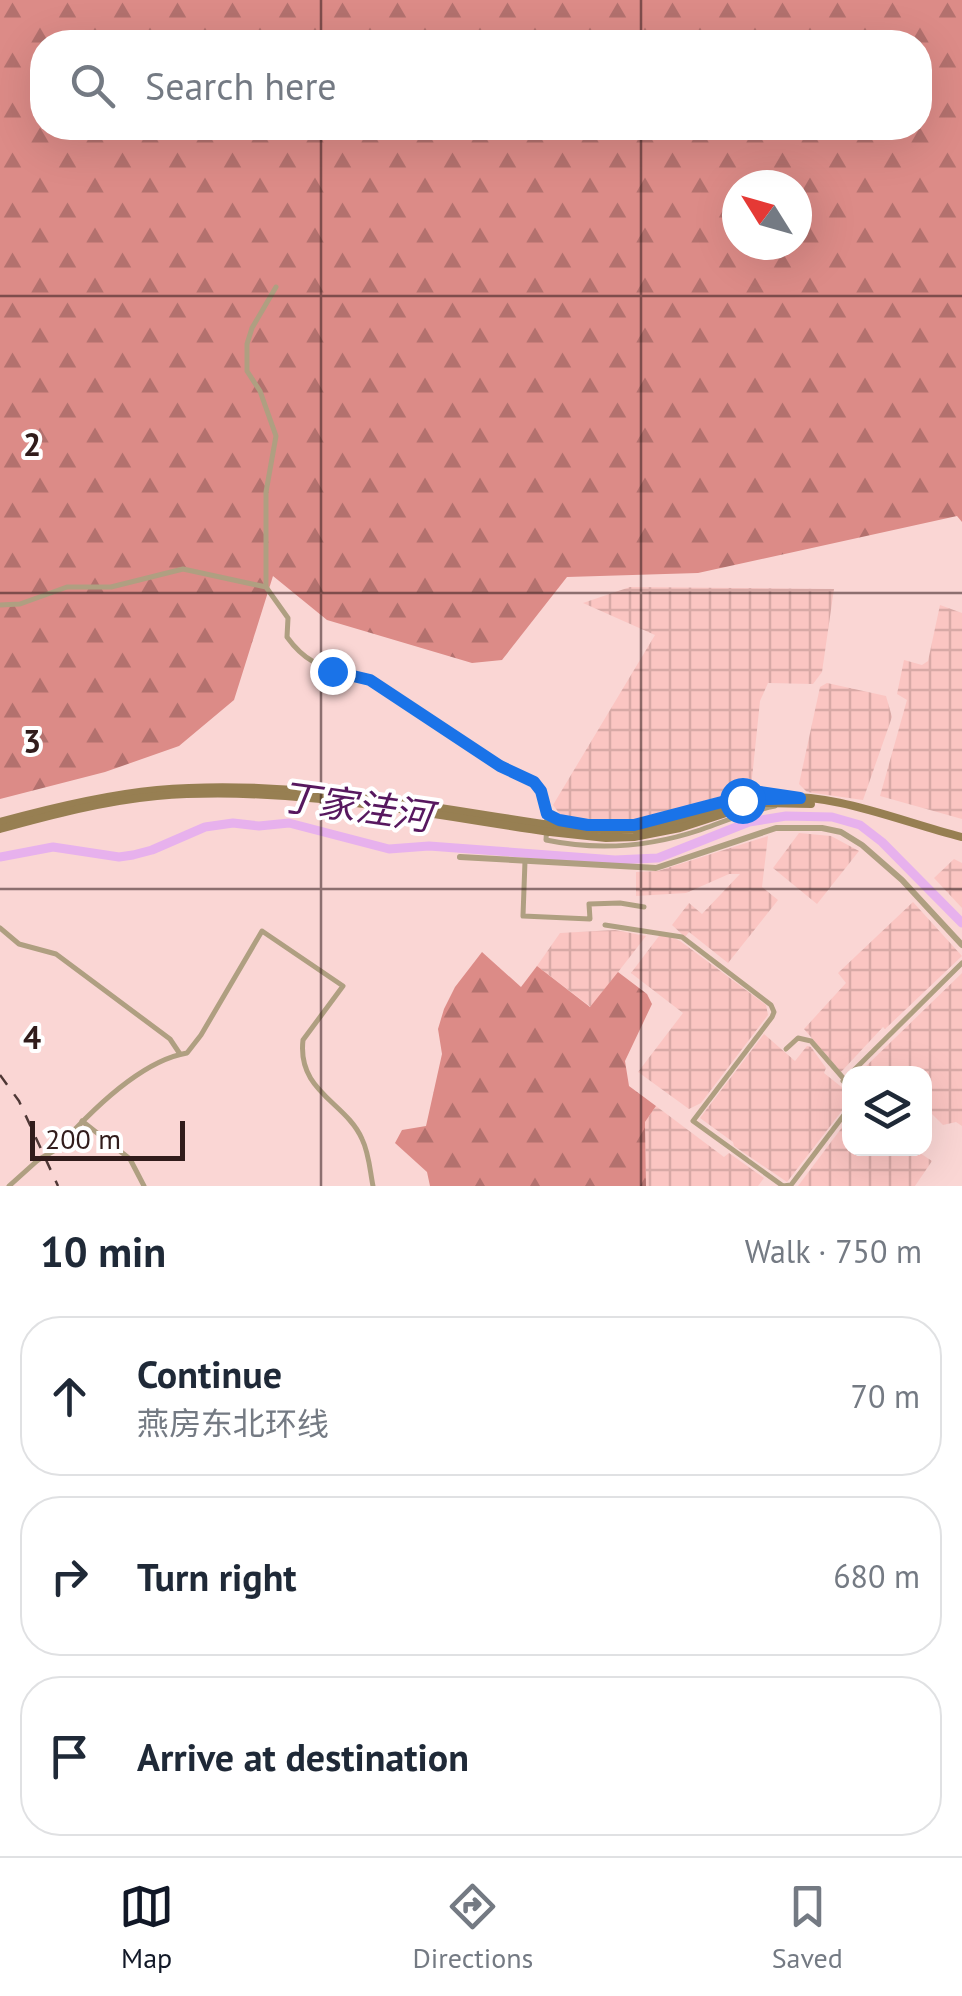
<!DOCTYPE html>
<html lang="en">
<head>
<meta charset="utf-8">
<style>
  :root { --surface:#fff; --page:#f2f2f3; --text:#1f2937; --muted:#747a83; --line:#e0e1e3; --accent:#111827 }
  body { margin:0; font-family:"PT Sans","Noto Sans SC",sans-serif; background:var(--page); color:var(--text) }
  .controls { position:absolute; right:30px; bottom:30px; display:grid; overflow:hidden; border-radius:20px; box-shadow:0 10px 40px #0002 }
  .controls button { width:90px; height:90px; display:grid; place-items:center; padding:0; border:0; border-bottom:2px solid var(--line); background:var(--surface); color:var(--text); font:50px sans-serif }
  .compass { position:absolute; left:722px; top:170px; width:90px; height:90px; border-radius:50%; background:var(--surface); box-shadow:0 10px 40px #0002; rotate:307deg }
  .scale { position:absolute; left:30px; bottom:25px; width:155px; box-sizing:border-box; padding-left:10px; border:5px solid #311c1b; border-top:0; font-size:28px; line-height:35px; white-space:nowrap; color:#311c1b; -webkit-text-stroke:8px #fff; paint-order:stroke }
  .stop { position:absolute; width:30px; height:30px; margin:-22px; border:8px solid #1a73e8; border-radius:50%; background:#fff }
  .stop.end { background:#1a73e8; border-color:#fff; box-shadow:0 2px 10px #0008 }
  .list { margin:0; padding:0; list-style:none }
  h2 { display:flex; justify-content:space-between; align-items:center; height:130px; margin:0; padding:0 40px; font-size:42px }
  h2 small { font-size:32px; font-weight:400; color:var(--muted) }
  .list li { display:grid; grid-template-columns:65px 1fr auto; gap:30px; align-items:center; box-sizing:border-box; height:160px; margin:0 20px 20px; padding:0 20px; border:2px solid var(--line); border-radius:40px }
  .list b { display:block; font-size:38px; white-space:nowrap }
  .list p { margin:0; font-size:32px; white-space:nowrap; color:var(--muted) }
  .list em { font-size:32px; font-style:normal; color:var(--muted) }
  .icon { flex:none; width:55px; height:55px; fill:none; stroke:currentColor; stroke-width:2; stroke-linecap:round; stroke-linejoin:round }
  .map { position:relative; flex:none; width:962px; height:1186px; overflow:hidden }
  .search { position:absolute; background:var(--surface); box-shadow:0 10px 40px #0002; left:30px; right:30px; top:30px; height:110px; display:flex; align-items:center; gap:25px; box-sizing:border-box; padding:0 35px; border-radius:40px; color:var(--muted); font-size:38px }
  .sheet { height:670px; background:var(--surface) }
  nav { display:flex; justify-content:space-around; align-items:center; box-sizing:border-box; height:140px; border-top:2px solid var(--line); background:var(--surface); font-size:28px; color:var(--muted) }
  nav a { display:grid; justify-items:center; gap:5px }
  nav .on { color:var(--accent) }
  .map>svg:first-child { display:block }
  .industrial { fill:url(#industrial-grid) }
  .forest { fill:url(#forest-firs); fill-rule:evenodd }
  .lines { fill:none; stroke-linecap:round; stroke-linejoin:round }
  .river { stroke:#e7b1ed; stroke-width:9 }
  .minor { stroke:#af9f81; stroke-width:5 }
  .tertiary { stroke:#af9f81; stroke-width:6 }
  .secondary { stroke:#977f52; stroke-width:8 }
  .rail { stroke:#4f3836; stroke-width:2.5; stroke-dasharray:12 12; stroke-linecap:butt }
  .minor-bridge { stroke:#af9f81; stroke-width:5 }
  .secondary-bridge { stroke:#977f52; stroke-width:8 }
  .route { stroke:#1a73e8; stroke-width:12 }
  .grid { fill:none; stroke:#311c1b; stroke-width:2.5; stroke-opacity:0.55 }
  .labels { text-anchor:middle; stroke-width:8; stroke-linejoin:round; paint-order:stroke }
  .water-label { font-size:38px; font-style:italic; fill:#57185f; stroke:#fff }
  .grid-label { font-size:32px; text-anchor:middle; font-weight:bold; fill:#311c1b; stroke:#fff; stroke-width:8; stroke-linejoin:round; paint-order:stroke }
</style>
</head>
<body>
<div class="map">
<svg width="962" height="1186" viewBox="0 0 962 1186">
  <defs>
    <pattern id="industrial-grid" width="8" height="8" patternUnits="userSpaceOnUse" patternTransform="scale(2.5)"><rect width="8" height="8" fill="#fbc5c2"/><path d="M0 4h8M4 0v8" fill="none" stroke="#d8a9a6"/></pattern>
    <pattern id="forest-firs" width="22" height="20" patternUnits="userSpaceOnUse" patternTransform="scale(2.5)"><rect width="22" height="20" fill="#dc8b87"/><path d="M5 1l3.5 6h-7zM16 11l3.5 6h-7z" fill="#b3716e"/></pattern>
  </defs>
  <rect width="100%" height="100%" fill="#fad6d4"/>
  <!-- industrial -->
  <g class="industrial">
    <path d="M630,587L834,589L822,672L813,684L768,683L760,701L751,788L639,819L607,823L563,818L553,805L655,635L583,603Z"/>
    <path d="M940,605L962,613V819L880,796L907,700L897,694L904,660L922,665L928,661Z"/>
    <path d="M827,683L886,696L892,717L863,800L807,792L799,784L820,687Z"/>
    <path d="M799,833L831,836L859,851L817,904L773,868Z"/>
    <path d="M768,836L762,887L778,900L728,963L689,932L685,937L672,925L689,903L702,914L740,874H729L686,893L636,896V872L658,871Z"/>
    <path d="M954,859L962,863V908L934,878Z"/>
    <path d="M913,902L962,956L885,1029L883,1027L841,1072L804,1029L846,983L838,973Z"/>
    <path d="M615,930L646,936L591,1007L537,966L560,933Z"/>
    <path d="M668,935L680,941L766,1005L768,1015L701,1103L689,1109L638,1072L683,1013L631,973L659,936Z"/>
    <path d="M962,973V1126L956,1122L943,1125L925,1107L924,1074L861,1071Z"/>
    <path d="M764,1034L795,1061L807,1046L811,1047L826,1068L824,1073L849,1093L848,1103L787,1182L734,1146L733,1142L700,1118Z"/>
    <path d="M656,1106L724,1157L729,1153L764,1178L758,1186H646L645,1122Z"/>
    <path d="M849,1118L850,1148L914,1149L932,1161L915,1186H798Z"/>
  </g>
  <!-- forest -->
  <g class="forest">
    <path d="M0,0H962V522L957,516L698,573L567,577L502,660L472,663L327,620L273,576L234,700L179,746L105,772L0,799ZM42,42H920V128H42ZM737,185H797V245H737Z"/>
    <path d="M482,952L521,987L537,966L590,1007L618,972L647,994L652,1004L625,1061L629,1086L656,1106L645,1122L646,1186H430L427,1172L395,1143L402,1130L426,1126L442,1054L438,1029L444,1009L455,987Z"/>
  </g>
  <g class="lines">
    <!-- river -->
    <path class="river" d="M0,857L53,847L119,857L133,855L152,850L205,827L233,823L259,826L289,823L389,849L429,846L615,860L658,858L749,822L786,816L832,817L860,825L882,842L962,923"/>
    <!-- minor -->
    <g class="minor">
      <path d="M266,587V492L276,436L260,391L247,371V344L252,328L276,287"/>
      <path d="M0,605L20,604L67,587H111L183,569L266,587L288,618L287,637C315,676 338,664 374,683C418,706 456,739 498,764C510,771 530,775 538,787C549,802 547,823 546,840C599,851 649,847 700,830C725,821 749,811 775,806"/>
      <path d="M547,814C560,822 577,824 593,825C616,827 641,826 664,820C705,808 744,786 787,794"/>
      <path d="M525,861L523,916L590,919L589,904L620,903L644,907"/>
      <path d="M605,925L682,937L771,1005L774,1012L772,1017L693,1121L783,1186"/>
      <path d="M0,928L19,944L56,954L170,1039L180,1054"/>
      <path d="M786,1049L798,1038L811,1041L850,1086"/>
      <path d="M843,1081L962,963"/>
      <path d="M82,1121L130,1159L144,1186"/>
      <path d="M57,1149C87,1115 140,1061 187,1053L201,1035L262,931L343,986L303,1040C297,1092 346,1102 362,1139C369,1153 370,1171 373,1186"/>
      <path d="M9,1186L38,1160"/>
      <path d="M783,1186L791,1185L850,1107"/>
    </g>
    <!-- tertiary -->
    <path class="tertiary" d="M460,857L656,868L776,828H822L841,832L862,845L902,880L962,945"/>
    <!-- secondary -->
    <g class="secondary">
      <path d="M550,825C595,831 636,834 679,822C709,813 737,799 768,797C835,792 898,821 962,837"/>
      <path d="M550,832L606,838L634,837L680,828L757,803L811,804"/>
    </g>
    <!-- rail -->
    <path class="rail" d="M0,1075L19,1101L58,1186"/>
    <!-- minor-bridge -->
    <path class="minor-bridge" d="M38,1160L57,1149"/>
    <!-- secondary-bridge -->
    <g class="secondary-bridge">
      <path d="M0,822C51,808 104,795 157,790C288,778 420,806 550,825"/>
      <path d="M0,829C51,815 104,801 157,796C288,785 420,813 550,832"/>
    </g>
  </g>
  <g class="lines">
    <!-- route -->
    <path class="route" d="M332,671L370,680L500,766L534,782L541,791L547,814L559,820L588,825H634L760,792L800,798L742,800"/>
  </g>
  <!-- grid -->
  <path class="grid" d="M321,0V42M641,0V42M321,128V1186M641,128V1186M0,296H962M0,593H962M0,889H962"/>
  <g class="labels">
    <!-- water labels -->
    <g class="water-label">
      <text transform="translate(356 807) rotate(8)" y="13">丁家洼河</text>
    </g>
  </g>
  <g class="grid-label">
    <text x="32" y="456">2</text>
    <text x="32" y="753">3</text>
    <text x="32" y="1049">4</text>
  </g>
</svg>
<div class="controls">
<button><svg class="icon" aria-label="layers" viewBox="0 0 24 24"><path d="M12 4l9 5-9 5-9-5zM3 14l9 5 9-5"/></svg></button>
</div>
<svg class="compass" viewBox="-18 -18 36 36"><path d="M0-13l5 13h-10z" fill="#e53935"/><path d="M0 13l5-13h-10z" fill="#747a83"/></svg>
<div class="scale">200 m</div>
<div class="stop" style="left:742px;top:800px"></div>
<div class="stop end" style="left:332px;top:671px"></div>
<div class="search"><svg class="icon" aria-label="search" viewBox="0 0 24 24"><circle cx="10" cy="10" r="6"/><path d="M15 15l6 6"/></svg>Search here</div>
</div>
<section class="sheet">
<h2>10 min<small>Walk · 750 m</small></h2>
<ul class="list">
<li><svg class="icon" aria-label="ahead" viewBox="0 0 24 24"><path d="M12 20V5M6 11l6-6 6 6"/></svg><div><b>Continue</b><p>燕房东北环线</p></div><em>70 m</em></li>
<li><svg class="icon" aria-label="right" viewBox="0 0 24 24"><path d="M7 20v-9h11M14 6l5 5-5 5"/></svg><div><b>Turn right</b></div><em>680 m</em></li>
<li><svg class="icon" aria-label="arrive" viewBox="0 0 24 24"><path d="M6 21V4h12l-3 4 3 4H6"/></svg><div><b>Arrive at destination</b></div></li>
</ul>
</section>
<nav>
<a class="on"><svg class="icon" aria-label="map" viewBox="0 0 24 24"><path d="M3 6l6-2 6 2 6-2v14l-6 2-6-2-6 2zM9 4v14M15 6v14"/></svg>Map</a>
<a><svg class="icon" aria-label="directions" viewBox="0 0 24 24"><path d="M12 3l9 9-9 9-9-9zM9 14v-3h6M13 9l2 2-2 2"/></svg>Directions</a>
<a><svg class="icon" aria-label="saved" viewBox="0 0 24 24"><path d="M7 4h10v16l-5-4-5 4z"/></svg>Saved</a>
</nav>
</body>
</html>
